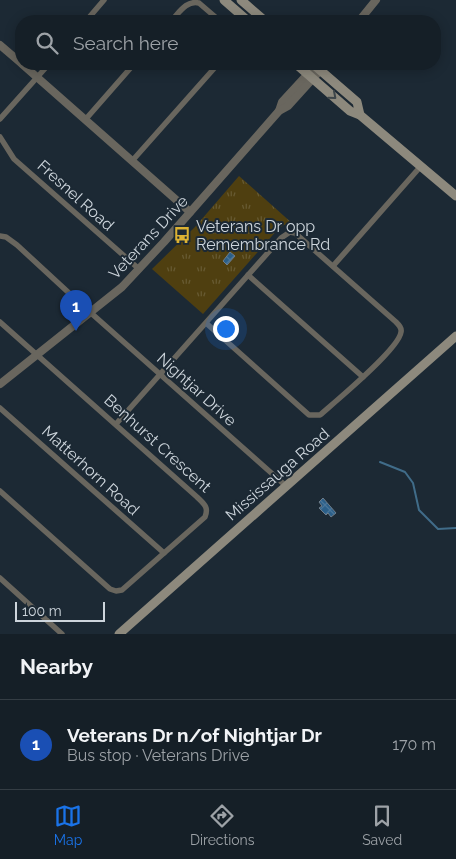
<!DOCTYPE html>
<html lang="en">
<head>
<meta charset="utf-8">
<style>
  :root { --surface:#151f27; --page:#1e272f; --text:#f1f3f6; --muted:#9da2a7; --line:#343d44; --accent:#1a73e8 }
  body { margin:0; font-family:Raleway,sans-serif; background:var(--page); color:var(--text) }
  .scale { position:absolute; left:15px; bottom:12px; width:90px; box-sizing:border-box; padding-left:5px; border:2px solid #cdd5dc; border-top:0; font-size:14px; line-height:18px; white-space:nowrap; color:#cdd5dc; -webkit-text-stroke:4px #1c2934; paint-order:stroke }
  .you { position:absolute; left:225px; top:328px; width:18px; height:18px; margin:-12px; border:4px solid #fff; border-radius:50%; background:#1a73e8; box-shadow:0 0 0 8px #1a73e833 }
  .badge { display:grid; place-items:center; width:32px; height:32px; border-radius:50%; background:var(--accent); color:#fff; font-size:16px; font-weight:700 }
  .pin { position:absolute; translate:-50% -41px; filter:drop-shadow(0 1px 2px #0008) }
  .pin::after { content:''; position:absolute; top:26px; width:18px; height:15px; background:inherit; clip-path:polygon(0 0,100% 0,50% 100%) }
  .list { margin:0; padding:0; list-style:none }
  h2 { display:flex; justify-content:space-between; align-items:center; height:65px; margin:0; padding:0 20px; font-size:21px }
  h2 small { font-size:16px; font-weight:400; color:var(--muted) }
  .list li { display:grid; grid-template-columns:32px 1fr auto; gap:15px; align-items:center; box-sizing:border-box; height:90px; padding:0 20px; border-top:1px solid var(--line) }
  .list b { display:block; font-size:19px; white-space:nowrap }
  .list p { margin:0; font-size:16px; white-space:nowrap; color:var(--muted) }
  .list em { font-size:16px; font-style:normal; color:var(--muted) }
  .icon { flex:none; width:28px; height:28px; fill:none; stroke:currentColor; stroke-width:2; stroke-linecap:round; stroke-linejoin:round }
  .map { position:relative; flex:none; width:456px; height:634px; overflow:hidden }
  .search { position:absolute; background:var(--surface); box-shadow:0 2px 12px #0003; left:15px; right:15px; top:15px; height:55px; display:flex; align-items:center; gap:12px; box-sizing:border-box; padding:0 18px; border-radius:20px; color:var(--muted); font-size:19px }
  .sheet { height:155px; background:var(--surface) }
  nav { display:flex; justify-content:space-around; align-items:center; box-sizing:border-box; height:70px; border-top:1px solid var(--line); background:var(--surface); font-size:14px; color:var(--muted) }
  nav a { display:grid; justify-items:center; gap:2px }
  nav .on { color:var(--accent) }
  .map>svg:first-child { display:block }
  .park { fill:url(#park-tufts) }
  .lines { fill:none; stroke-linecap:round; stroke-linejoin:round }
  .stream { stroke:#406c89; stroke-width:2 }
  .building { fill:url(#building-cross-hatch); stroke:#6e7c89 }
  .minor { stroke:#69665e; stroke-width:5.5 }
  .tertiary { stroke:#69665e; stroke-width:8 }
  .secondary { stroke:#8d897d; stroke-width:9 }
  .oneway { stroke:#3e464a }
  .labels { text-anchor:middle; stroke-width:4; stroke-linejoin:round; paint-order:stroke }
  .street-label { font-size:16px; fill:#cdd5dc; stroke:#1c2934 }
  .poi-label { font-size:16px; fill:#cdd5dc; stroke:#1c2934; text-anchor:start }
</style>
</head>
<body>
<div class="map">
<svg width="456" height="634" viewBox="0 0 456 634">
  <defs>
    <pattern id="park-tufts" width="24" height="20" patternUnits="userSpaceOnUse" patternTransform="scale(1.25)"><rect width="24" height="20" fill="#4f3f10"/><path d="M3 7l-1-3M5 7V3M7 7l1-3M15 17l-1-3M17 17v-4M19 17l1-3" fill="none" stroke="#675a32"/></pattern>
    <pattern id="building-cross-hatch" width="8" height="8" patternUnits="userSpaceOnUse" patternTransform="scale(1.25)"><rect width="8" height="8" fill="#2b5f89"/><path d="M0 0l8 8M0 8l8-8" fill="none" stroke="#497599"/></pattern>
  </defs>
  <rect width="100%" height="100%" fill="#1c2934"/>
  <!-- park -->
  <path class="park" d="M239,176L293,224L284,225L279,228L203,314L152,269L195,227Z"/>
  <g class="lines">
    <!-- stream -->
    <path class="stream" d="M380,462L405,472L413,483L419,510L438,529L456,528"/>
  </g>
  <!-- building -->
  <g class="building">
    <path d="M230,252L235,256L227,265L223,261Z"/>
    <path d="M323,498L336,513L331,517L328,513L326,515L319,508L322,506L319,502Z"/>
  </g>
  <g class="lines">
    <!-- minor -->
    <g class="minor">
      <path d="M86,21L104,0"/>
      <path d="M171,21C179,13 186,0 199,3L220,21"/>
      <path d="M0,119L49,64"/>
      <path d="M85,120L134,64"/>
      <path d="M0,137L14,159L139,269"/>
      <path d="M132,161L218,64"/>
      <path d="M0,236L6,237L17,245L82,305L286,486"/>
      <path d="M333,266L421,166"/>
      <path d="M248,275L363,377"/>
      <path d="M0,322L197,497C204,504 209,507 205,517L122,590L116,591L110,589L0,491"/>
      <path d="M0,408L164,553"/>
      <path d="M116,424L281,238L290,232L295,233L396,322C399,325 402,328 401,332C399,349 336,401 320,415H309L206,323"/>
      <path d="M0,578L62,634"/>
    </g>
    <!-- tertiary -->
    <g class="tertiary">
      <path d="M359,21L376,0"/>
      <path d="M0,45L21,63"/>
      <path d="M22,64L190,212"/>
      <path d="M279,111L282,102L317,64"/>
      <path d="M0,384L122,287L164,242L279,111L288,106L326,64"/>
    </g>
    <!-- secondary -->
    <g class="secondary">
      <path d="M224,0L248,21"/>
      <path d="M241,0L265,21"/>
      <path d="M296,64L350,111L360,115L456,196"/>
      <path d="M313,64L357,102L360,115"/>
      <path d="M119,634L456,336"/>
    </g>
  </g>
  <!-- one-way arrows -->
  <defs><path id="oneway-chevron" d="M-2-3.5L2.5 0L-2 3.5" fill="none" stroke-width="1.6" stroke-linecap="round" stroke-linejoin="round" transform="scale(1.25)"/></defs>
  <use class="oneway" href="#oneway-chevron" transform="translate(333 96) rotate(41)"/>
  <!-- icons -->
  <defs>
    <g id="bus-bare" transform="scale(1.35)"><path d="M-5-6H5V4H4V6H2V4H-2V6H-4V4H-5ZM-3.5-4V0h7V-4ZM-3.5 1.2v1.5H-2V1.2ZM2 1.2v1.5H3.5V1.2Z" fill="#dcb233" stroke="#1c2934" stroke-width="2.5" paint-order="stroke"/></g>
  </defs>
  <g fill-rule="evenodd">
    <use href="#bus-bare" x="182" y="235"/>
  </g>
  <g class="labels">
    <!-- street labels -->
    <g class="street-label">
      <text transform="translate(76 195) rotate(42)" y="6">Fresnel Road</text>
      <text transform="translate(148 237) rotate(-47)" y="6">Veterans Drive</text>
      <text transform="translate(197 389) rotate(42)" y="6">Nightjar Drive</text>
      <text transform="translate(158 443) rotate(42)" y="6">Benhurst Crescent</text>
      <text transform="translate(91 470) rotate(42)" y="6">Matterhorn Road</text>
      <text transform="translate(277 474) rotate(-41)" y="6">Mississauga Road</text>
    </g>
    <!-- poi labels -->
    <g class="poi-label">
      <text x="196" y="232">Veterans Dr opp<tspan x="196" dy="18">Remembrance Rd</tspan></text>
    </g>
  </g>
</svg>
<div class="scale">100 m</div>
<div class="you"></div>
<div class="pin badge" style="left:76px;top:331px;background:#1a4fb4">1</div>
<div class="search"><svg class="icon" aria-label="search" viewBox="0 0 24 24"><circle cx="10" cy="10" r="6"/><path d="M15 15l6 6"/></svg>Search here</div>
</div>
<section class="sheet">
<h2>Nearby<small></small></h2>
<ul class="list">
<li><span class="badge" style="background:#1a4fb4">1</span><div><b>Veterans Dr n/of Nightjar Dr</b><p>Bus stop · Veterans Drive</p></div><em>170 m</em></li>
</ul>
</section>
<nav>
<a class="on"><svg class="icon" aria-label="map" viewBox="0 0 24 24"><path d="M3 6l6-2 6 2 6-2v14l-6 2-6-2-6 2zM9 4v14M15 6v14"/></svg>Map</a>
<a><svg class="icon" aria-label="directions" viewBox="0 0 24 24"><path d="M12 3l9 9-9 9-9-9zM9 14v-3h6M13 9l2 2-2 2"/></svg>Directions</a>
<a><svg class="icon" aria-label="saved" viewBox="0 0 24 24"><path d="M7 4h10v16l-5-4-5 4z"/></svg>Saved</a>
</nav>
</body>
</html>
